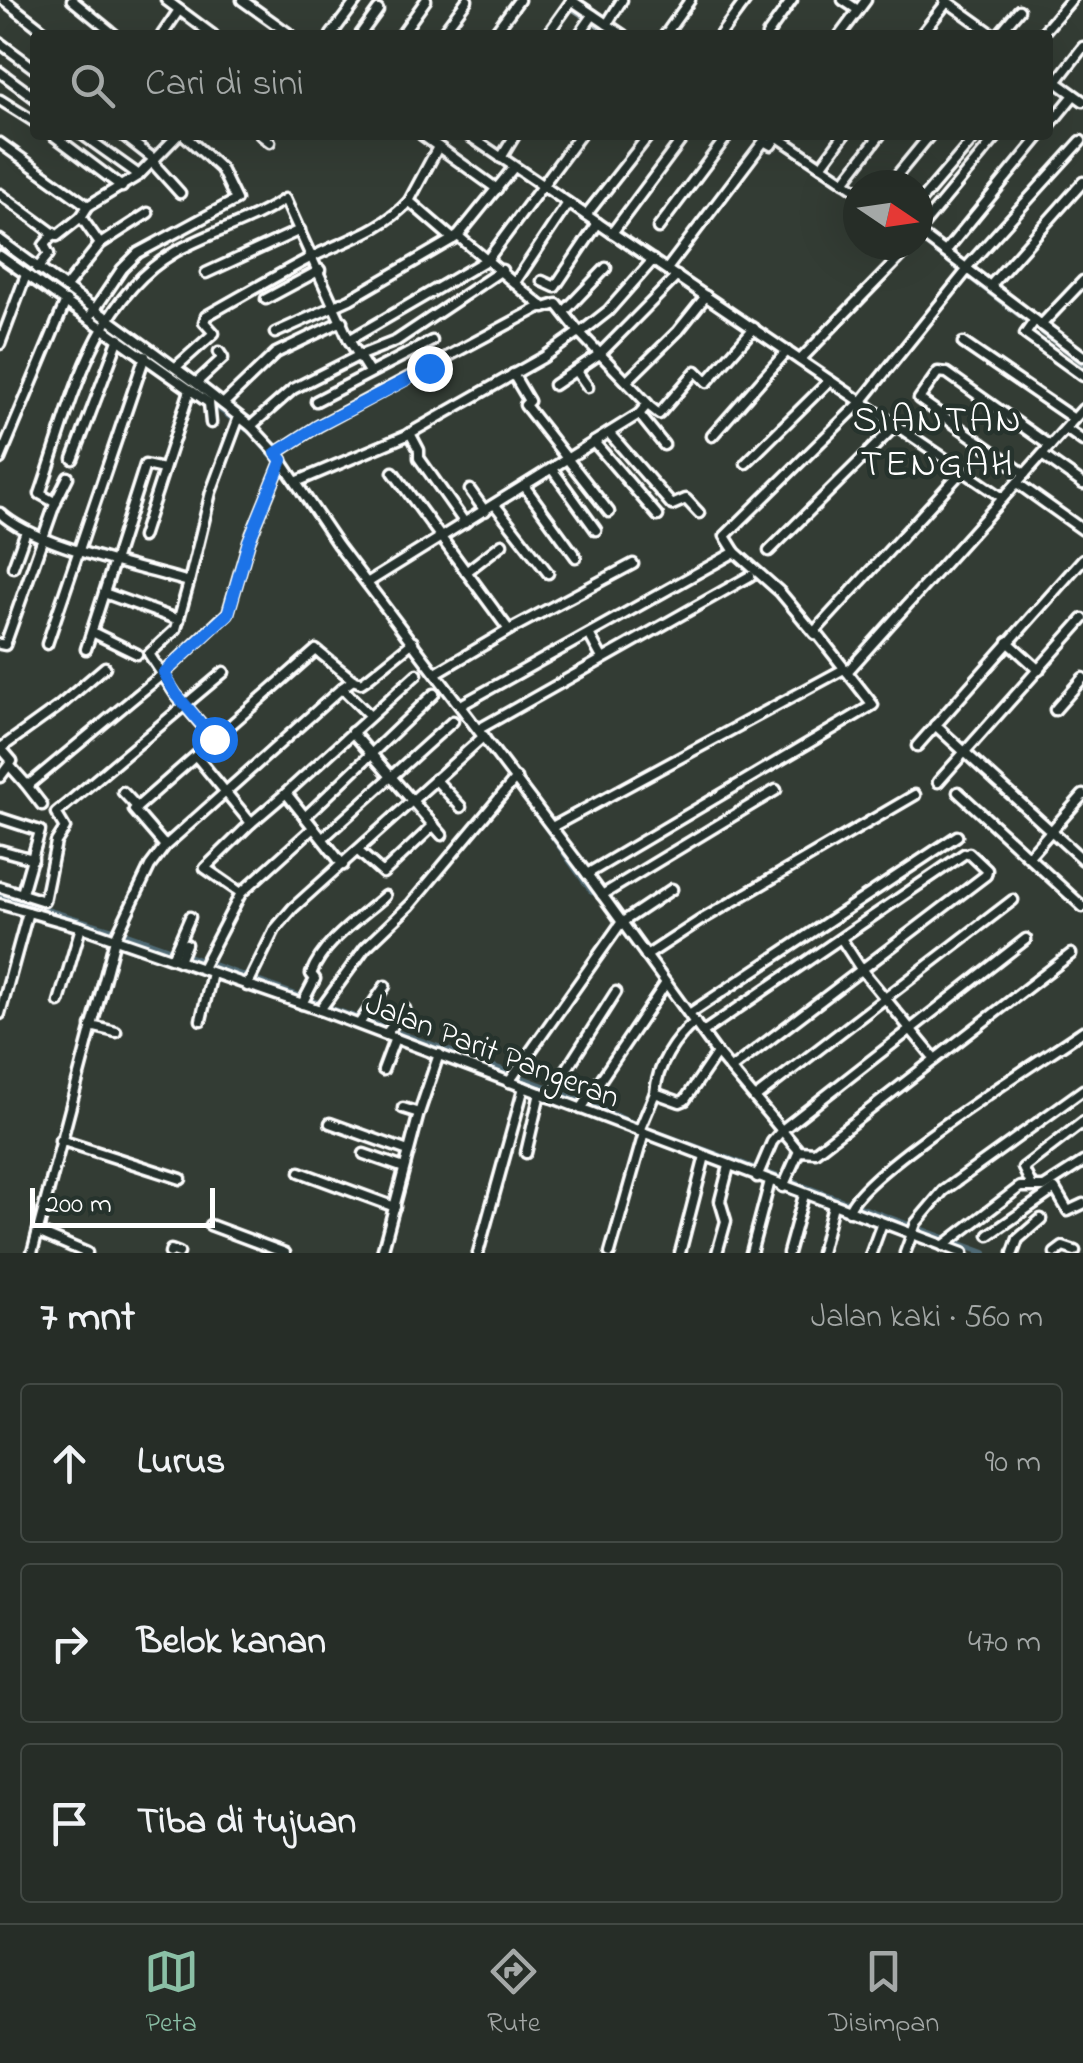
<!DOCTYPE html>
<html lang="id">
<head>
<meta charset="utf-8">
<style>
  :root { --surface:#262d27; --page:#2e352f; --text:#f1f3f6; --muted:#a4a8a7; --line:#424944; --accent:#8abfa5 }
  body { margin:0; font-family:"Indie Flower",sans-serif; background:var(--page); color:var(--text) }
  .compass { position:absolute; left:843px; top:170px; width:90px; height:90px; border-radius:50%; background:var(--surface); box-shadow:0 10px 40px #0002; rotate:103deg }
  .scale { position:absolute; left:30px; bottom:25px; width:185px; box-sizing:border-box; padding-left:10px; border:5px solid #fff; border-top:0; font-size:28px; line-height:35px; white-space:nowrap; color:#fff; -webkit-text-stroke:8px #26332d; paint-order:stroke }
  .stop { position:absolute; width:30px; height:30px; margin:-22px; border:8px solid #1a73e8; border-radius:50%; background:#fff }
  .stop.end { background:#1a73e8; border-color:#fff; box-shadow:0 2px 10px #0008 }
  .list { margin:0; padding:0; list-style:none }
  h2 { display:flex; justify-content:space-between; align-items:center; height:130px; margin:0; padding:0 40px; font-size:42px }
  h2 small { font-size:32px; font-weight:400; color:var(--muted) }
  .list li { display:grid; grid-template-columns:65px 1fr auto; gap:30px; align-items:center; box-sizing:border-box; height:160px; margin:0 20px 20px; padding:0 20px; border:2px solid var(--line); border-radius:10px }
  .list b { display:block; font-size:38px; white-space:nowrap }
  .list em { font-size:32px; font-style:normal; color:var(--muted) }
  .icon { flex:none; width:55px; height:55px; fill:none; stroke:currentColor; stroke-width:2; stroke-linecap:round; stroke-linejoin:round }
  .map { position:relative; flex:none; width:1083px; height:1253px; overflow:hidden }
  .search { position:absolute; background:var(--surface); box-shadow:0 10px 40px #0002; left:30px; right:30px; top:30px; height:110px; display:flex; align-items:center; gap:25px; box-sizing:border-box; padding:0 35px; border-radius:10px; color:var(--muted); font-size:38px }
  .sheet { height:670px; background:var(--surface) }
  nav { display:flex; justify-content:space-around; align-items:center; box-sizing:border-box; height:140px; border-top:2px solid var(--line); background:var(--surface); font-size:28px; color:var(--muted) }
  nav a { display:grid; justify-items:center; gap:5px }
  nav .on { color:var(--accent) }
  .map>svg:first-child { display:block }
  .lines { fill:none; stroke-linecap:round; stroke-linejoin:round }
  .stream { stroke:#96a6ac; stroke-width:2.5 }
  .canal { stroke:#506a75; stroke-width:6 }
  .street-casing { stroke:#fff; stroke-width:15 }
  .street { stroke:#26332d; stroke-width:8 }
  .route { stroke:#1a73e8; stroke-width:12 }
  .labels { text-anchor:middle; stroke-width:9; stroke-linejoin:round; paint-order:stroke }
  .street-label { font-size:32px; fill:#fff; stroke:#26332d }
  .quarter-label { font-size:38px; letter-spacing:2.5px; fill:#fff; stroke:#26332d }
</style>
</head>
<body>
<div class="map">
<svg width="1083" height="1253" viewBox="0 0 1083 1253">
  <rect width="100%" height="100%" fill="#333c34"/>
  <filter id="ink" filterUnits="userSpaceOnUse"><feTurbulence type="fractalNoise" baseFrequency=".01" numOctaves="2"/><feDisplacementMap in="SourceGraphic" scale="20" xChannelSelector="R" yChannelSelector="G"/><feConvolveMatrix kernelMatrix="1 2 1 2 8 2 1 2 1" color-interpolation-filters="sRGB"/></filter>
  <g filter="url(#ink)">
    <g class="lines">
      <!-- stream -->
      <g class="stream">
        <path d="M570,9L610,35"/>
        <path d="M918,240L1083,365"/>
      </g>
      <!-- canal -->
      <g class="canal">
        <path d="M55,285L156,362"/>
        <path d="M206,399L252,433L276,461"/>
        <path d="M412,650L443,690"/>
        <path d="M523,795L592,892"/>
        <path d="M0,896L127,934L321,1004"/>
        <path d="M327,1007L508,1072"/>
        <path d="M517,1076L549,1088"/>
        <path d="M556,1091L645,1128L985,1253"/>
      </g>
      <!-- street casing -->
      <g class="street-casing">
        <g id="street">
          <path d="M4,0L49,35"/>
          <path d="M72,0L115,35"/>
          <path d="M166,0L213,35"/>
          <path d="M242,0L291,35"/>
          <path d="M571,0L623,35"/>
          <path d="M843,0L858,10"/>
          <path d="M945,0L994,35"/>
          <path d="M607,24L622,0"/>
          <path d="M162,35L179,10"/>
          <path d="M331,35L357,0"/>
          <path d="M360,35L378,10"/>
          <path d="M401,35L426,0"/>
          <path d="M441,35L467,0"/>
          <path d="M493,35L519,0"/>
          <path d="M547,35L572,0"/>
          <path d="M579,35L593,15"/>
          <path d="M665,35L690,0"/>
          <path d="M720,35L746,0"/>
          <path d="M767,35L792,0"/>
          <path d="M840,35L866,0"/>
          <path d="M921,35L947,2"/>
          <path d="M998,35L1019,10"/>
          <path d="M1041,35L1071,0"/>
          <path d="M0,43L35,69"/>
          <path d="M0,72L35,98"/>
          <path d="M1048,76L1083,101"/>
          <path d="M1056,82L1083,47"/>
          <path d="M0,100L35,122"/>
          <path d="M1048,127L1074,95"/>
          <path d="M53,135L122,187"/>
          <path d="M83,135L139,175"/>
          <path d="M123,135L155,160"/>
          <path d="M261,135L270,142"/>
          <path d="M422,135L497,189"/>
          <path d="M468,135L1003,498"/>
          <path d="M775,135L858,191"/>
          <path d="M0,143L88,206L139,175L178,135"/>
          <path d="M501,158L515,135"/>
          <path d="M153,163L180,193"/>
          <path d="M821,166L844,135"/>
          <path d="M844,182L880,135"/>
          <path d="M889,185L930,135"/>
          <path d="M0,194L57,236L81,217"/>
          <path d="M409,201L438,147"/>
          <path d="M918,204L977,135"/>
          <path d="M88,206L81,217L100,244"/>
          <path d="M586,215L649,135"/>
          <path d="M658,228L728,135"/>
          <path d="M918,231L998,135"/>
          <path d="M918,232L1083,356"/>
          <path d="M612,233L685,135"/>
          <path d="M458,236L514,167"/>
          <path d="M0,240L196,383L251,426L276,453L338,545L587,874L717,1053L799,1151L815,1152L1071,954"/>
          <path d="M945,252L1041,135"/>
          <path d="M0,256L209,403"/>
          <path d="M966,268L1081,141"/>
          <path d="M37,269L49,254L44,245L54,233"/>
          <path d="M667,269L764,141L771,145L777,136"/>
          <path d="M206,273L300,230"/>
          <path d="M516,281L568,203"/>
          <path d="M542,281L555,287L598,223"/>
          <path d="M990,286L1083,182"/>
          <path d="M65,288L100,244L148,213"/>
          <path d="M266,299L320,270"/>
          <path d="M564,312L606,268"/>
          <path d="M89,318L122,269L138,253L236,200L221,169L184,135"/>
          <path d="M1035,320L1025,334L1083,376"/>
          <path d="M1041,325L1083,281"/>
          <path d="M275,333L350,299L453,239"/>
          <path d="M580,333L608,311L653,260"/>
          <path d="M349,340L488,259L580,135"/>
          <path d="M963,343L1074,419"/>
          <path d="M0,344L26,275"/>
          <path d="M800,360L912,245"/>
          <path d="M176,367L214,333L204,322L206,316C240,297 274,277 308,259C343,241 382,231 409,201L453,239L458,236L544,308L557,304L580,333L648,404L639,414L367,583"/>
          <path d="M579,370L578,373L588,387"/>
          <path d="M513,374L529,401L525,405L609,512"/>
          <path d="M627,381L678,331L706,296"/>
          <path d="M196,383L223,358L219,352"/>
          <path d="M554,385L601,353L677,276"/>
          <path d="M316,401L432,341"/>
          <path d="M209,403L211,423"/>
          <path d="M223,404L276,353L342,321"/>
          <path d="M649,406L659,414L696,371L707,382L754,328"/>
          <path d="M639,414L664,445"/>
          <path d="M251,426L293,389L358,356L396,341L502,270"/>
          <path d="M1066,429L1083,441"/>
          <path d="M410,433L419,450V458L465,523"/>
          <path d="M609,433L672,505L686,499L699,513"/>
          <path d="M712,436L787,351"/>
          <path d="M594,442L658,516"/>
          <path d="M276,453L318,426L542,306"/>
          <path d="M1042,455L1083,484"/>
          <path d="M0,459L66,301"/>
          <path d="M73,459L119,338"/>
          <path d="M746,463L829,381"/>
          <path d="M552,469L596,530"/>
          <path d="M393,472L509,630L633,564"/>
          <path d="M1025,474L919,399L938,372L947,373L1050,446"/>
          <path d="M296,482L405,436L544,357L579,332"/>
          <path d="M1017,483L1083,530"/>
          <path d="M525,487L576,557"/>
          <path d="M470,490L485,511"/>
          <path d="M56,503L40,494C70,409 91,301 175,252C210,232 251,222 285,199L349,340L369,372"/>
          <path d="M495,505L548,573"/>
          <path d="M0,513C34,546 140,567 189,582L211,492L239,417"/>
          <path d="M142,537L190,390"/>
          <path d="M769,551L896,425"/>
          <path d="M13,567L26,531"/>
          <path d="M466,572L502,544"/>
          <path d="M189,582L176,629L149,654L176,695L214,739"/>
          <path d="M104,593L179,620"/>
          <path d="M92,632L137,654"/>
          <path d="M589,634L602,658"/>
          <path d="M815,634L780,592L735,552L725,536L861,402L968,269"/>
          <path d="M1008,642L1039,670"/>
          <path d="M0,644L5,645L56,501L68,477"/>
          <path d="M47,644L145,356"/>
          <path d="M86,649L145,465L163,469"/>
          <path d="M847,672L1083,409"/>
          <path d="M436,673L509,630"/>
          <path d="M342,688L370,716"/>
          <path d="M461,705L735,552"/>
          <path d="M1055,710L1083,678"/>
          <path d="M935,725L1083,860"/>
          <path d="M479,729L750,576"/>
          <path d="M352,732L442,835"/>
          <path d="M917,746L1083,559"/>
          <path d="M0,747L12,761L0,777"/>
          <path d="M1,748L58,707L105,667"/>
          <path d="M196,756L251,823L205,868L241,893L202,968"/>
          <path d="M10,766L25,783L30,784L164,673L228,613L249,541L282,460"/>
          <path d="M435,779L461,807"/>
          <path d="M938,782L1083,619"/>
          <path d="M25,783L42,805"/>
          <path d="M123,792L137,807"/>
          <path d="M958,792L1083,907"/>
          <path d="M305,817L434,694"/>
          <path d="M0,818L40,831L22,893"/>
          <path d="M251,823L285,794"/>
          <path d="M552,827L844,669"/>
          <path d="M323,838L453,721"/>
          <path d="M165,846L134,810L316,650L353,680"/>
          <path d="M0,850L33,859"/>
          <path d="M358,851L383,873L434,825"/>
          <path d="M1029,856L1083,795"/>
          <path d="M343,865L286,793L417,674"/>
          <path d="M587,874L873,705L815,631L963,470"/>
          <path d="M0,887L44,901L56,842L65,828L56,813L224,672"/>
          <path d="M241,893L313,828"/>
          <path d="M602,895L776,790"/>
          <path d="M0,904L81,927L320,1010L963,1253"/>
          <path d="M842,940L861,969L935,1059"/>
          <path d="M646,956L701,920L915,795"/>
          <path d="M172,958L190,917"/>
          <path d="M179,961L186,944"/>
          <path d="M247,986L275,929L293,908L484,736"/>
          <path d="M59,1002L81,927"/>
          <path d="M302,1004L315,979L311,974C323,942 360,918 385,896"/>
          <path d="M320,1010L365,948L410,905L516,778"/>
          <path d="M0,1014L28,912"/>
          <path d="M689,1014L957,836"/>
          <path d="M201,1020L212,973"/>
          <path d="M359,1024L385,986"/>
          <path d="M91,1026L116,1032"/>
          <path d="M703,1032L964,854"/>
          <path d="M386,1034L405,1009"/>
          <path d="M731,1069L986,875L987,870L969,853"/>
          <path d="M383,1070L395,1038"/>
          <path d="M509,1082L621,923L672,889"/>
          <path d="M655,1093C657,1066 674,1039 695,1022"/>
          <path d="M549,1097L616,992"/>
          <path d="M755,1098L1013,900"/>
          <path d="M403,1108L419,1113"/>
          <path d="M581,1109L666,983"/>
          <path d="M330,1123L408,1151"/>
          <path d="M639,1131L655,1093L680,1102L685,1100L717,1053"/>
          <path d="M60,1140L181,1179"/>
          <path d="M526,1153L540,1093"/>
          <path d="M364,1154L404,1168"/>
          <path d="M300,1172L395,1207"/>
          <path d="M757,1177L772,1142L782,1130L1026,939"/>
          <path d="M1032,1186L1023,1168L1083,1122"/>
          <path d="M783,1187L799,1151"/>
          <path d="M849,1211C857,1175 1043,1059 1083,1031"/>
          <path d="M210,1225L285,1253"/>
          <path d="M38,1232L87,1253"/>
          <path d="M989,1235L1055,1189L1068,1211L1083,1204"/>
          <path d="M943,1246L1020,1187H1044L1083,1162"/>
          <path d="M32,1253L115,939L150,866L165,846L342,688L353,680L361,683L367,679L413,642"/>
          <path d="M170,1253L171,1250L179,1253"/>
          <path d="M382,1253L419,1113L439,1054"/>
          <path d="M478,1253L524,1087"/>
          <path d="M610,1253L644,1133"/>
          <path d="M680,1253L705,1156"/>
          <path d="M717,1253L726,1221L720,1201L729,1166"/>
          <path d="M751,1253L770,1181"/>
          <path d="M788,1253L804,1195"/>
          <path d="M821,1253L833,1205"/>
          <path d="M871,1253L882,1223"/>
          <path d="M905,1253L916,1223L943,1191L1083,1090"/>
          <path d="M1013,1253L1018,1239L1041,1219"/>
          <path d="M1055,1253L1063,1247L1075,1251"/>
        </g>
      </g>
      <!-- street -->
      <use href="#street" class="street"/>
    </g>
  </g>
  <g class="lines" filter="url(#ink)">
    <!-- route -->
    <path class="route" d="M214,739L176,694L164,673L228,614L249,541L282,460L276,453L318,426L429,368"/>
  </g>
  <g class="labels">
    <!-- street labels -->
    <g class="street-label">
      <text transform="translate(493 1049) rotate(21)" y="11">Jalan Parit Pangeran</text>
    </g>
    <!-- quarter labels -->
    <g class="quarter-label">
      <text x="938" y="431">SIANTAN<tspan x="938" dy="44">TENGAH</tspan></text>
    </g>
  </g>
</svg>
<svg class="compass" viewBox="-18 -18 36 36"><path d="M0-13l5 13h-10z" fill="#e53935"/><path d="M0 13l5-13h-10z" fill="#a4a8a7"/></svg>
<div class="scale">200 m</div>
<div class="stop" style="left:214px;top:739px"></div>
<div class="stop end" style="left:429px;top:368px"></div>
<div class="search"><svg class="icon" aria-label="search" viewBox="0 0 24 24"><circle cx="10" cy="10" r="6"/><path d="M15 15l6 6"/></svg>Cari di sini</div>
</div>
<section class="sheet">
<h2>7 mnt<small>Jalan kaki · 560 m</small></h2>
<ul class="list">
<li><svg class="icon" aria-label="ahead" viewBox="0 0 24 24"><path d="M12 20V5M6 11l6-6 6 6"/></svg><div><b>Lurus</b></div><em>90 m</em></li>
<li><svg class="icon" aria-label="right" viewBox="0 0 24 24"><path d="M7 20v-9h11M14 6l5 5-5 5"/></svg><div><b>Belok kanan</b></div><em>470 m</em></li>
<li><svg class="icon" aria-label="arrive" viewBox="0 0 24 24"><path d="M6 21V4h12l-3 4 3 4H6"/></svg><div><b>Tiba di tujuan</b></div></li>
</ul>
</section>
<nav>
<a class="on"><svg class="icon" aria-label="map" viewBox="0 0 24 24"><path d="M3 6l6-2 6 2 6-2v14l-6 2-6-2-6 2zM9 4v14M15 6v14"/></svg>Peta</a>
<a><svg class="icon" aria-label="directions" viewBox="0 0 24 24"><path d="M12 3l9 9-9 9-9-9zM9 14v-3h6M13 9l2 2-2 2"/></svg>Rute</a>
<a><svg class="icon" aria-label="saved" viewBox="0 0 24 24"><path d="M7 4h10v16l-5-4-5 4z"/></svg>Disimpan</a>
</nav>
</body>
</html>
